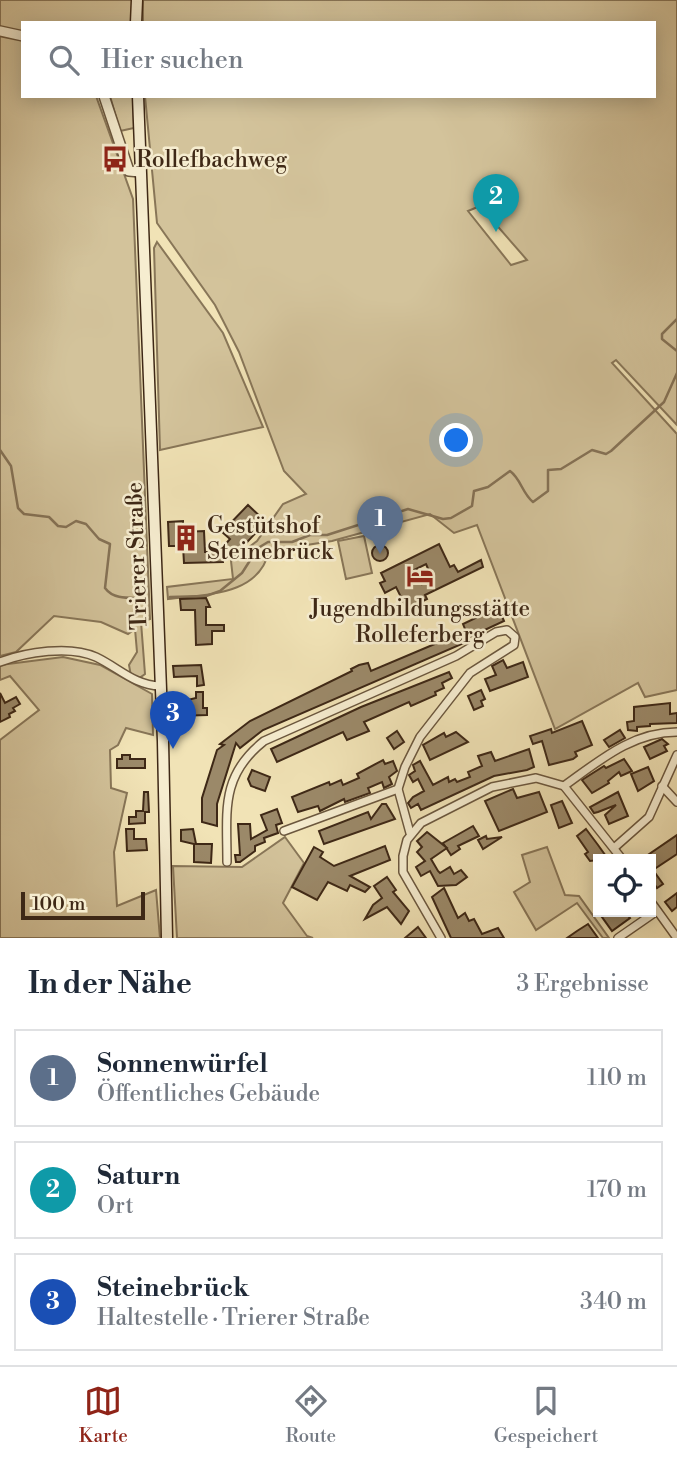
<!DOCTYPE html>
<html lang="de">
<head>
<meta charset="utf-8">
<style>
  :root { --surface:#fff; --page:#f2f2f3; --text:#1f2937; --muted:#747a83; --line:#e0e1e3; --accent:#8f2418 }
  body { margin:0; font-family:"Libre Bodoni",serif; background:var(--page); color:var(--text) }
  .controls { position:absolute; right:21px; bottom:21px; display:grid; overflow:hidden; border-radius:0px; box-shadow:0 4px 18px #0003 }
  .controls button { width:63px; height:63px; display:grid; place-items:center; padding:0; border:0; border-bottom:2px solid var(--line); background:var(--surface); color:var(--text); font:35px sans-serif }
  .scale { position:absolute; left:21px; bottom:18px; width:124px; box-sizing:border-box; padding-left:7px; border:4px solid #3e2816; border-top:0; font-size:19px; line-height:24px; white-space:nowrap; color:#3e2816; -webkit-text-stroke:5px #f6edd0; paint-order:stroke }
  .you { position:absolute; left:457px; top:441px; width:24px; height:24px; margin:-18px; border:5px solid #fff; border-radius:50%; background:#1a73e8; box-shadow:0 0 0 10px #1a73e833 }
  .badge { display:grid; place-items:center; width:46px; height:46px; border-radius:50%; background:var(--accent); color:#fff; font-size:23px; font-weight:700 }
  .pin { position:absolute; translate:-50% -58px; filter:drop-shadow(0 2px 4px #0008) }
  .pin::after { content:''; position:absolute; top:37px; width:24px; height:21px; background:inherit; clip-path:polygon(0 0,100% 0,50% 100%) }
  .list { margin:0; padding:0; list-style:none }
  h2 { display:flex; justify-content:space-between; align-items:center; height:91px; margin:0; padding:0 28px; font-size:30px }
  h2 small { font-size:23px; font-weight:400; color:var(--muted) }
  .list li { display:grid; grid-template-columns:46px 1fr auto; gap:21px; align-items:center; box-sizing:border-box; height:98px; margin:0 14px 14px; padding:0 14px; border:2px solid var(--line); border-radius:0px }
  .list b { display:block; font-size:26px; white-space:nowrap }
  .list p { margin:0; font-size:23px; white-space:nowrap; color:var(--muted) }
  .list em { font-size:23px; font-style:normal; color:var(--muted) }
  .icon { flex:none; width:38px; height:38px; fill:none; stroke:currentColor; stroke-width:2; stroke-linecap:round; stroke-linejoin:round }
  .map { position:relative; flex:none; width:677px; height:938px; overflow:hidden }
  .search { position:absolute; background:var(--surface); box-shadow:0 4px 18px #0003; left:21px; right:21px; top:21px; height:77px; display:flex; align-items:center; gap:18px; box-sizing:border-box; padding:0 24px; border-radius:0px; color:var(--muted); font-size:26px }
  .sheet { height:427px; background:var(--surface) }
  nav { display:flex; justify-content:space-around; align-items:center; box-sizing:border-box; height:98px; border-top:2px solid var(--line); background:var(--surface); font-size:19px; color:var(--muted) }
  nav a { display:grid; justify-items:center; gap:4px }
  nav .on { color:var(--accent) }
  .map>svg:first-child { display:block }
  .green { fill:#d3c39b; stroke:#887658; stroke-width:2; fill-rule:evenodd }
  .lines { fill:none; stroke-linecap:round; stroke-linejoin:round }
  .stream { stroke:#857256; stroke-width:2.5 }
  .building { fill:#9b8969; stroke:#3e2816; stroke-width:2; fill-rule:evenodd }
  .minor-casing { stroke:#6b573e; stroke-width:10 }
  .tertiary-casing { stroke:#6b573e; stroke-width:12 }
  .secondary-casing { stroke:#3e2816; stroke-width:13 }
  .minor { stroke:#f6edd0; stroke-width:7 }
  .tertiary { stroke:#f6edd0; stroke-width:9 }
  .secondary { stroke:#f6edd0; stroke-width:10 }
  .labels { text-anchor:middle; stroke-width:5; stroke-linejoin:round; paint-order:stroke }
  .poi-label { font-size:23px; fill:#3e2816; stroke:#f6edd0; text-anchor:start }
  .street-label { font-size:23px; fill:#3e2816; stroke:#f6edd0 }
</style>
</head>
<body>
<div class="map">
<svg width="677" height="938" viewBox="0 0 677 938">
  <rect width="100%" height="100%" fill="#f1e3b6"/>
  <filter id="stains"><feTurbulence type="fractalNoise" baseFrequency=".00286" numOctaves="4"/><feColorMatrix values="0 0 0 0 .2 0 0 0 0 .09 0 0 0 0 .02 0 0 0 .5 -.17"/></filter>
  <radialGradient id="worn" r=".72"><stop offset=".6" stop-color="#630" stop-opacity="0"/><stop offset="1" stop-color="#630" stop-opacity=".3"/></radialGradient>
  <!-- green -->
  <g class="green">
    <path d="M0,0H132V23H23V96H96L133,199L150,619L141,622L145,674L138,679L131,676L129,665L137,652L135,629L128,634L101,622L54,616L16,652L0,656Z"/>
    <path d="M143,0H677V425L616,360L612,363L677,434V690L645,697L638,683L555,729L477,525L454,533L430,514L332,541L269,551C259,596 206,594 168,599L167,587L233,579L231,561L257,541L283,504L306,494L284,471L239,352L215,305L157,223L145,96H654V23H143ZM480,206L527,260L511,265L468,211Z"/>
    <path d="M110,96H133L134,128L120,131Z"/>
    <path d="M157,242L223,333L263,427L160,450L154,248Z"/>
    <path d="M364,536L372,573L346,579L338,541Z"/>
    <path d="M63,657L100,665L152,694L153,735L126,728L118,745L110,750L111,788L127,793L114,852L117,906L156,890L160,938H0V740L39,710L10,676L0,680V665Z"/>
    <path d="M285,837L304,863L283,903L307,936L313,938H177L173,866L242,867Z"/>
    <path d="M547,847L565,895L579,896L609,938H603L577,903L536,930L514,892L530,882L522,855Z"/>
  </g>
  <g class="lines">
    <!-- stream -->
    <g class="stream">
      <path d="M677,319L662,334V339L677,351"/>
      <path d="M0,450L11,466L18,508L24,514L49,517L58,526L66,527L76,521L86,524L99,539L110,544L105,588C113,599 127,598 139,598"/>
      <path d="M170,597L206,596L220,591L242,573L258,548L268,542H292L310,535H327L408,509L443,519L451,518L472,506L474,491L488,487L510,471C521,479 522,493 533,502L548,491V470L561,469L592,450L606,454L611,451L664,402L677,373"/>
    </g>
  </g>
  <!-- building -->
  <g class="building">
    <path d="M248,505L266,522L234,556L224,546L230,539L222,532Z"/>
    <path d="M183,521V532L204,531L205,552H218L223,547V562L184,563L183,546H169L168,522Z"/>
    <path d="M439,544L450,567L454,565L458,572L481,560L483,567L425,595L427,599L407,609L396,587L385,593L380,583L385,581L381,573ZM426,564L432,578L422,584L414,570Z"/>
    <circle cx="380" cy="553" r="8"/>
    <path d="M206,598L210,607H206V625H224V631H212V644L196,645L195,610H181L180,599Z"/>
    <path d="M498,607L504,621L463,640L464,643L263,730L240,748L236,743L217,804V826L202,822V798L217,750L224,745L220,744L250,721L352,671L351,669L359,665L368,663L371,671L456,635L465,629L463,624Z"/>
    <path d="M503,660L507,668L523,662L528,677L490,691L485,679L496,675L492,666Z"/>
    <path d="M201,665L204,685L197,686V676L174,677L173,666Z"/>
    <path d="M449,672L452,678L442,683L444,688L435,692L436,695L411,706L409,702L364,722L369,731L347,740L343,732L277,762L271,749L361,707Z"/>
    <path d="M481,690L485,699L481,701L483,706L474,710L468,696Z"/>
    <path d="M196,692H203V708H207V715L175,716V703L196,698Z"/>
    <path d="M0,693L5,703L16,697L20,704L13,708L15,711L9,714L10,717L0,722Z"/>
    <path d="M670,703V714L677,713V723L650,724V726L637,727V731L628,730L627,722L634,721V707Z"/>
    <path d="M582,721L592,745L575,752L577,756L573,759L549,765L542,741L533,744L530,736L551,729L552,733Z"/>
    <path d="M620,730L625,738L609,747L604,740Z"/>
    <path d="M397,731L404,742L394,749L387,738Z"/>
    <path d="M456,732L468,742L430,760L423,745L444,733L446,737Z"/>
    <path d="M662,739L668,744L664,746L667,751L650,759L644,747Z"/>
    <path d="M529,749L534,767L527,770L494,776L421,810L418,804L411,808L408,803L413,797L424,791L418,779L413,782L409,775L415,771L413,765L420,761L433,785L448,777L449,782L455,779L457,782L470,777L468,772L482,766L478,756L491,752L495,761Z"/>
    <path d="M122,755H130V759H145V768H117V759H122Z"/>
    <path d="M624,759L632,771L621,776L619,772L608,781L609,783L592,793L582,780L604,766L606,768Z"/>
    <path d="M383,760L385,764L393,761L397,771L389,777L392,784L384,788L382,782L368,788L370,793L345,802L344,799L320,811L318,806L298,812L292,797L329,782L330,785L341,780L343,785L359,778L357,774Z"/>
    <path d="M648,767L654,781L638,791L631,774Z"/>
    <path d="M252,770L270,777L265,791L251,786L248,779Z"/>
    <path d="M513,789L517,798L539,792L547,812L499,831L485,801Z"/>
    <path d="M144,792H148L149,812H145V823L129,824V817H136V811H143Z"/>
    <path d="M618,792L628,816L609,824L605,815L616,805L598,812L594,813L590,807Z"/>
    <path d="M562,801L572,823L559,828L551,805Z"/>
    <path d="M382,804H386L395,819L324,844L319,831L368,812L371,819Z"/>
    <path d="M277,809L282,823L276,825L278,833L264,838L265,842L255,846V851L240,862H236L235,855H240L238,824H250L251,839L267,830L261,815Z"/>
    <path d="M473,826L479,836L458,846L460,849L451,855L443,843Z"/>
    <path d="M126,829H134V839H146L147,850L127,851Z"/>
    <path d="M193,829L196,844H212L211,863L194,862V844L181,841V830Z"/>
    <path d="M586,829L598,845L608,859L590,861L585,854L588,852L577,836Z"/>
    <path d="M427,832L447,848L431,859L438,871L440,873L450,867L454,874L461,870L467,877L456,885L438,886L430,871L421,876L416,867L425,861L417,852L422,847L417,841Z"/>
    <path d="M677,835V854L653,870L663,884L657,888L651,879V859H642Z"/>
    <path d="M486,836L487,839L502,837L483,849L478,840Z"/>
    <path d="M385,846L390,860L350,876L370,887L365,892L350,885L347,891L328,882L317,900L292,887L314,847L323,852L320,857L334,866Z"/>
    <path d="M387,877L396,890L393,892L409,911L401,924L387,907L365,919L373,905L382,898L374,886Z"/>
    <path d="M444,888L458,918L465,913L469,921L474,919L482,934L498,928L504,938H451L432,897Z"/>
    <path d="M677,893V907L672,911L665,902Z"/>
    <path d="M602,912H625L630,918L612,931L602,917L604,915Z"/>
    <path d="M588,924L598,938H567L577,931Z"/>
    <path d="M418,927L426,938H405Z"/>
  </g>
  <g class="lines">
    <!-- minor casing -->
    <g class="minor-casing">
      <g id="minor">
        <path d="M0,662C26,652 70,645 96,657C119,668 134,685 160,686"/>
        <path d="M564,786C599,761 632,732 677,732"/>
        <path d="M662,786L677,802"/>
        <path d="M284,831L398,789"/>
        <path d="M614,848L649,817L677,755"/>
        <path d="M227,862C227,811 220,776 264,741L456,656L496,632L507,630L515,637L514,645L470,673L420,737L405,767L398,789L410,833"/>
        <path d="M651,902L677,938"/>
        <path d="M441,938L403,872V856L407,840L421,823L492,787L536,778L564,786L622,859"/>
        <path d="M618,938L657,911"/>
      </g>
    </g>
    <!-- tertiary casing -->
    <g class="tertiary-casing">
      <g id="tertiary">
        <path d="M0,31L23,36"/>
        <path d="M104,96L129,171L140,172"/>
      </g>
    </g>
    <!-- secondary casing -->
    <g class="secondary-casing">
      <g id="secondary">
        <path d="M136,23L137,0"/>
        <path d="M138,96L163,741L167,938"/>
      </g>
    </g>
    <!-- minor -->
    <use href="#minor" class="minor"/>
    <!-- tertiary -->
    <use href="#tertiary" class="tertiary"/>
    <!-- secondary -->
    <use href="#secondary" class="secondary"/>
  </g>
  <!-- icons -->
  <defs>
    <g id="bus-bare" transform="scale(2.1)"><path d="M-5-6H5V4H4V6H2V4H-2V6H-4V4H-5ZM-3.5-4V0h7V-4ZM-3.5 1.2v1.5H-2V1.2ZM2 1.2v1.5H3.5V1.2Z" fill="#8f2418" stroke="#f6edd0" stroke-width="2.5" paint-order="stroke"/></g>
    <g id="building-bare" transform="scale(2.1)"><path d="M-4-6H4V6H1V3H-1V6H-4ZM-2.5-4.3h1.7v1.8h-1.7ZM.8-4.3h1.7v1.8H.8ZM-2.5-1h1.7V.8h-1.7ZM.8-1h1.7V.8H.8Z" fill="#8f2418" stroke="#f6edd0" stroke-width="2.5" paint-order="stroke"/></g>
    <g id="hotel-bare" transform="scale(2.1)"><path d="M-6-4.5h1.5V1H6V5H4.5V3h-9V5H-6ZM-4 0a1.8 1.8 0 1 1 3.6 0ZM.5 0V-2.5h3Q6-2.5 6 0Z" fill="#8f2418" stroke="#f6edd0" stroke-width="2.5" paint-order="stroke"/></g>
  </defs>
  <g fill-rule="evenodd">
    <use href="#bus-bare" x="115" y="159"/>
    <use href="#building-bare" x="186" y="538"/>
    <use href="#hotel-bare" x="420" y="576"/>
  </g>
  <g class="labels">
    <!-- poi labels -->
    <g class="poi-label">
      <text x="136" y="167">Rollefbachweg</text>
      <text x="207" y="533">Gestütshof<tspan x="207" dy="26">Steinebrück</tspan></text>
      <text x="420" y="616" text-anchor="middle">Jugendbildungsstätte<tspan x="420" dy="26">Rolleferberg</tspan></text>
    </g>
    <!-- street labels -->
    <g class="street-label">
      <text transform="translate(136 556) rotate(-92)" y="8">Trierer Straße</text>
    </g>
  </g>
  <rect width="100%" height="100%" filter="url(#stains)"/>
  <rect width="100%" height="100%" fill="url(#worn)"/>
</svg>
<div class="controls">
<button><svg class="icon" aria-label="locate" viewBox="0 0 24 24"><circle cx="12" cy="12" r="6"/><path d="M12 2v4M12 18v4M2 12h4M18 12h4"/></svg></button>
</div>
<div class="scale">100 m</div>
<div class="you"></div>
<div class="pin badge" style="left:380px;top:554px;background:#5c6f8a">1</div>
<div class="pin badge" style="left:496px;top:232px;background:#0f9aa8">2</div>
<div class="pin badge" style="left:173px;top:749px;background:#1a4fb4">3</div>
<div class="search"><svg class="icon" aria-label="search" viewBox="0 0 24 24"><circle cx="10" cy="10" r="6"/><path d="M15 15l6 6"/></svg>Hier suchen</div>
</div>
<section class="sheet">
<h2>In der Nähe<small>3 Ergebnisse</small></h2>
<ul class="list">
<li><span class="badge" style="background:#5c6f8a">1</span><div><b>Sonnenwürfel</b><p>Öffentliches Gebäude</p></div><em>110 m</em></li>
<li><span class="badge" style="background:#0f9aa8">2</span><div><b>Saturn</b><p>Ort</p></div><em>170 m</em></li>
<li><span class="badge" style="background:#1a4fb4">3</span><div><b>Steinebrück</b><p>Haltestelle · Trierer Straße</p></div><em>340 m</em></li>
</ul>
</section>
<nav>
<a class="on"><svg class="icon" aria-label="map" viewBox="0 0 24 24"><path d="M3 6l6-2 6 2 6-2v14l-6 2-6-2-6 2zM9 4v14M15 6v14"/></svg>Karte</a>
<a><svg class="icon" aria-label="directions" viewBox="0 0 24 24"><path d="M12 3l9 9-9 9-9-9zM9 14v-3h6M13 9l2 2-2 2"/></svg>Route</a>
<a><svg class="icon" aria-label="saved" viewBox="0 0 24 24"><path d="M7 4h10v16l-5-4-5 4z"/></svg>Gespeichert</a>
</nav>
</body>
</html>
